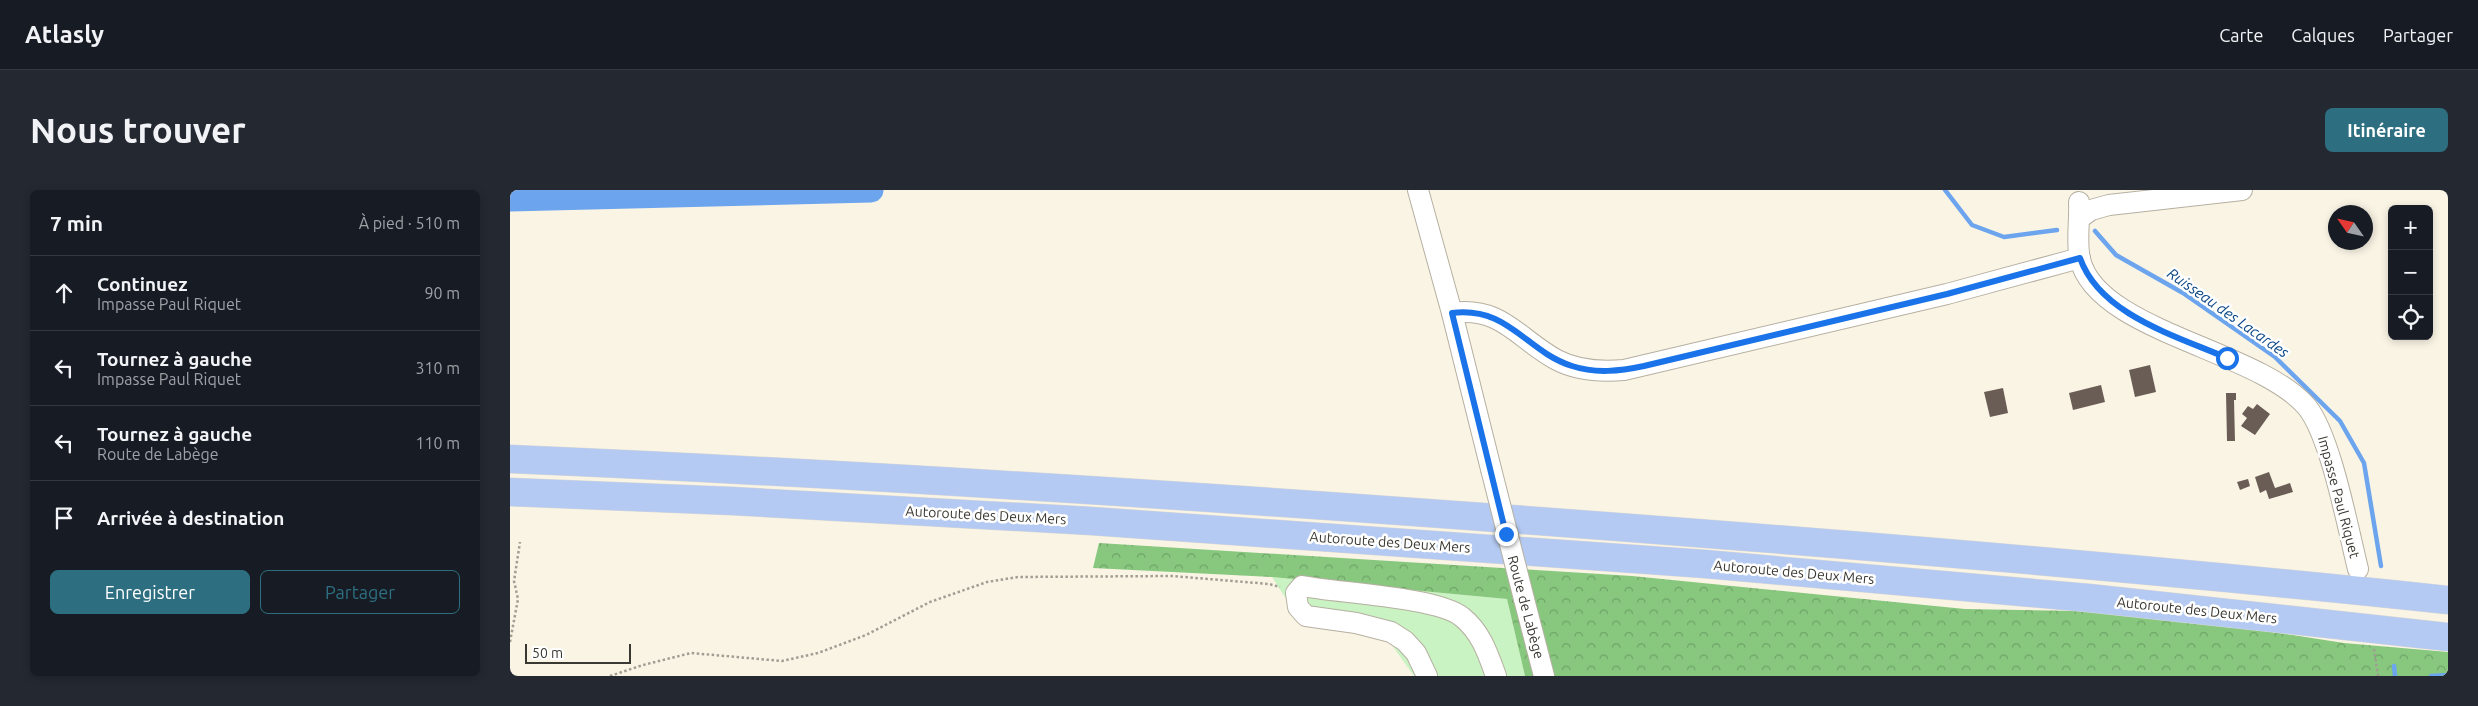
<!DOCTYPE html>
<html lang="fr">
<head>
<meta charset="utf-8">
<style>
  :root { --surface:#171b24; --page:#242831; --text:#f1f3f6; --muted:#9ea1a6; --line:#363941; --accent:#2d6f81 }
  body { margin:0; font-family:Ubuntu,sans-serif; background:var(--page); color:var(--text) }
  .controls { position:absolute; right:15px; top:15px; display:grid; overflow:hidden; border-radius:8px; box-shadow:0 2px 8px #0003 }
  .controls button { width:45px; height:45px; display:grid; place-items:center; padding:0; border:0; border-bottom:1px solid var(--line); background:var(--surface); color:var(--text); font:25px sans-serif }
  .compass { position:absolute; left:1818px; top:15px; width:45px; height:45px; border-radius:50%; background:var(--surface); box-shadow:0 2px 8px #0003; rotate:304deg }
  .scale { position:absolute; left:15px; bottom:12px; width:106px; box-sizing:border-box; padding-left:5px; border:2px solid #3a3832; border-top:0; font-size:14px; line-height:18px; white-space:nowrap; color:#3a3832; -webkit-text-stroke:4px #fff; paint-order:stroke }
  .stop { position:absolute; width:15px; height:15px; margin:-11px; border:4px solid #1a73e8; border-radius:50%; background:#fff }
  .stop.end { background:#1a73e8; border-color:#fff; box-shadow:0 1px 5px #0008 }
  .list { margin:0; padding:0; list-style:none }
  h2 { display:flex; justify-content:space-between; align-items:center; height:65px; margin:0; padding:0 20px; font-size:21px }
  h2 small { font-size:16px; font-weight:400; color:var(--muted) }
  .list li { display:grid; grid-template-columns:32px 1fr auto; gap:15px; align-items:center; box-sizing:border-box; height:75px; padding:0 20px; border-top:1px solid var(--line) }
  .list b { display:block; font-size:19px; white-space:nowrap }
  .list p { margin:0; font-size:16px; white-space:nowrap; color:var(--muted) }
  .list em { font-size:16px; font-style:normal; color:var(--muted) }
  .actions { display:flex; gap:10px; padding:15px 20px }
  .actions a { flex:1; padding:11px 0; border:1px solid var(--accent); border-radius:8px; text-align:center; font-size:18px; color:var(--accent) }
  .actions .main { background:var(--accent); color:#fff }
  .icon { flex:none; width:28px; height:28px; fill:none; stroke:currentColor; stroke-width:2; stroke-linecap:round; stroke-linejoin:round }
  .map { position:relative; flex:none; width:1938px; height:486px; overflow:hidden; border-radius:8px }
  header { display:flex; align-items:center; gap:30px; box-sizing:border-box; height:70px; padding:0 25px; background:var(--surface); border-bottom:1px solid var(--line) }
  header strong { font-size:24px }
  nav { display:flex; gap:28px; margin-inline-start:auto; font-size:18px }
  .intro { display:flex; align-items:center; justify-content:space-between; box-sizing:border-box; height:120px; padding:0 30px }
  h1 { margin:0; font-size:35px }
  .button { padding:12px 22px; border-radius:8px; background:var(--accent); color:#fff; font-size:18px; font-weight:700 }
  main { display:flex; gap:30px; padding:0 30px }
  aside { flex:1; background:var(--surface); border-radius:8px; box-shadow:0 2px 8px #0003 }
  .map>svg:first-child { display:block }
  .grass { fill:#c9f3c2 }
  .forest { fill:url(#forest-crowns) }
  .lines { fill:none; stroke-linecap:round; stroke-linejoin:round }
  .stream { stroke:#6ca5ed; stroke-width:4.5 }
  .river { stroke:#6ca5ed; stroke-width:25 }
  .building { fill:#6a5d55 }
  .minor-casing { stroke:#b6b0a2; stroke-width:22 }
  .highway-casing { stroke:#d8d7d6; stroke-width:29 }
  .path { stroke:#a19d92; stroke-width:2.5; stroke-dasharray:2.5 2.5; stroke-linecap:butt }
  .minor { stroke:#fff; stroke-width:20 }
  .highway { stroke:#b4caf2; stroke-width:28 }
  .minor-bridge-casing { stroke:#b6b0a2; stroke-width:22; stroke-linecap:butt }
  .minor-bridge { stroke:#fff; stroke-width:20 }
  .route { stroke:#1a73e8; stroke-width:6 }
  .labels { text-anchor:middle; stroke-width:5; stroke-linejoin:round; paint-order:stroke }
  .street-label { font-size:14px; fill:#3a3832; stroke:#fff }
  .water-label { font-size:15px; font-style:italic; fill:#084585; stroke:#fff }
</style>
</head>
<body>
<header>
<strong>Atlasly</strong>
<nav><a>Carte</a><a>Calques</a><a>Partager</a></nav>
</header>
<div class="intro"><h1>Nous trouver</h1><a class="button">Itinéraire</a></div>
<main>
<aside>
<h2>7 min<small>À pied · 510 m</small></h2>
<ul class="list">
<li><svg class="icon" aria-label="ahead" viewBox="0 0 24 24"><path d="M12 20V5M6 11l6-6 6 6"/></svg><div><b>Continuez</b><p>Impasse Paul Riquet</p></div><em>90 m</em></li>
<li><svg class="icon" aria-label="left" viewBox="0 0 24 24"><path d="M17 20v-9H6M10 6l-5 5 5 5"/></svg><div><b>Tournez à gauche</b><p>Impasse Paul Riquet</p></div><em>310 m</em></li>
<li><svg class="icon" aria-label="left" viewBox="0 0 24 24"><path d="M17 20v-9H6M10 6l-5 5 5 5"/></svg><div><b>Tournez à gauche</b><p>Route de Labège</p></div><em>110 m</em></li>
<li><svg class="icon" aria-label="arrive" viewBox="0 0 24 24"><path d="M6 21V4h12l-3 4 3 4H6"/></svg><div><b>Arrivée à destination</b></div></li>
</ul>
<div class="actions"><a class="main">Enregistrer</a><a>Partager</a></div>
</aside>
<div class="map">
<svg width="1938" height="486" viewBox="0 0 1938 486">
  <defs>
    <pattern id="forest-crowns" width="20" height="18" patternUnits="userSpaceOnUse" patternTransform="scale(1.25)"><rect width="20" height="18" fill="#87c87e"/><path d="M2 6a3 3 0 1 1 6 0M12 15a3 3 0 1 1 6 0" fill="none" stroke="#6fa368"/></pattern>
  </defs>
  <rect width="100%" height="100%" fill="#faf4e5"/>
  <!-- grass -->
  <path class="grass" d="M762,387L997,409L1015,486H904L879,451L782,418Z"/>
  <!-- forest -->
  <path class="forest" d="M589,353L1122,386L1455,419L1632,422L1834,453L1938,462V486H1015L997,409L762,387L583,378Z"/>
  <g class="lines">
    <!-- stream -->
    <g class="stream">
      <path d="M1435,0L1462,35L1494,47L1547,40"/>
      <path d="M1585,41L1606,65L1673,103L1765,167L1830,231L1854,273L1871,376"/>
      <path d="M1884,476L1885,486"/>
      <path d="M1921,486L1938,485"/>
    </g>
    <!-- river -->
    <path class="river" d="M0,9L361,0"/>
  </g>
  <!-- building -->
  <g class="building">
    <path d="M1640,175L1646,202L1625,207L1619,180Z"/>
    <path d="M1591,195L1595,212L1563,220L1559,203Z"/>
    <path d="M1493,198L1498,223L1480,227L1474,202Z"/>
    <path d="M1716,203H1726V210H1724L1725,251H1717Z"/>
    <path d="M1747,214L1760,224L1745,245L1731,236L1737,228L1732,224L1738,216L1743,219Z"/>
    <path d="M1759,282L1765,298L1780,293L1783,302L1759,309L1756,300L1750,303L1745,287Z"/>
    <path d="M1738,289L1740,296L1730,300L1727,292Z"/>
  </g>
  <g class="lines">
    <!-- minor casing -->
    <g class="minor-casing">
      <g id="minor">
        <path d="M908,0L942,123L981,279"/>
        <path d="M1569,12C1570,30 1566,52 1570,69C1586,141 1749,160 1797,217C1821,247 1838,339 1848,379"/>
        <path d="M1570,28L1581,20L1599,15L1732,0"/>
        <path d="M942,123C992,116 1008,149 1047,170C1068,181 1091,182 1114,180L1437,104L1570,68"/>
        <path d="M1014,409L1034,486"/>
        <path d="M917,486L906,463L895,451L881,442L846,433L796,426L788,417L786,403L792,396C827,403 928,407 952,427C971,442 978,464 986,486"/>
      </g>
    </g>
    <!-- highway casing -->
    <g class="highway-casing">
      <g id="highway">
        <path d="M0,269C400,286 799,313 1199,344C1445,363 1692,384 1938,410"/>
        <path d="M0,302L222,311L581,331L1195,374L1579,408L1938,447"/>
      </g>
    </g>
    <!-- path -->
    <g class="path">
      <path d="M0,452L8,409L4,391L10,352"/>
      <path d="M1864,459L1868,486"/>
      <path d="M100,486L133,475L181,463L272,471L308,463L356,445L420,412L477,392L508,387L662,386L759,394L770,397"/>
    </g>
    <!-- minor -->
    <use href="#minor" class="minor"/>
    <!-- highway -->
    <use href="#highway" class="highway"/>
    <!-- minor-bridge casing -->
    <g class="minor-bridge-casing">
      <path id="minor-bridge" d="M981,279L1014,409"/>
    </g>
    <!-- minor-bridge -->
    <use href="#minor-bridge" class="minor-bridge"/>
  </g>
  <g class="lines">
    <!-- route -->
    <path class="route" d="M996,344L942,123C999,116 1015,161 1062,176C1086,184 1110,181 1134,176L1437,104L1570,68C1590,125 1667,146 1717,168"/>
  </g>
  <g class="labels">
    <!-- street labels -->
    <g class="street-label">
      <text transform="translate(1829 307) rotate(75)" y="5">Impasse Paul Riquet</text>
      <text transform="translate(476 325) rotate(3)" y="5">Autoroute des Deux Mers</text>
      <text transform="translate(880 352) rotate(4)" y="5">Autoroute des Deux Mers</text>
      <text transform="translate(1284 382) rotate(5)" y="5">Autoroute des Deux Mers</text>
      <text transform="translate(1016 417) rotate(75)" y="5">Route de Labège</text>
      <text transform="translate(1687 420) rotate(6)" y="5">Autoroute des Deux Mers</text>
    </g>
    <!-- water labels -->
    <g class="water-label">
      <text transform="translate(1718 123) rotate(35)" y="5">Ruisseau des Lacardes</text>
    </g>
  </g>
</svg>
<div class="controls">
<button>+</button>
<button>−</button>
<button><svg class="icon" aria-label="locate" viewBox="0 0 24 24"><circle cx="12" cy="12" r="6"/><path d="M12 2v4M12 18v4M2 12h4M18 12h4"/></svg></button>
</div>
<svg class="compass" viewBox="-18 -18 36 36"><path d="M0-13l5 13h-10z" fill="#e53935"/><path d="M0 13l5-13h-10z" fill="#9ea1a6"/></svg>
<div class="scale">50 m</div>
<div class="stop" style="left:1717px;top:168px"></div>
<div class="stop end" style="left:996px;top:344px"></div>
</div>
</main>
</body>
</html>
